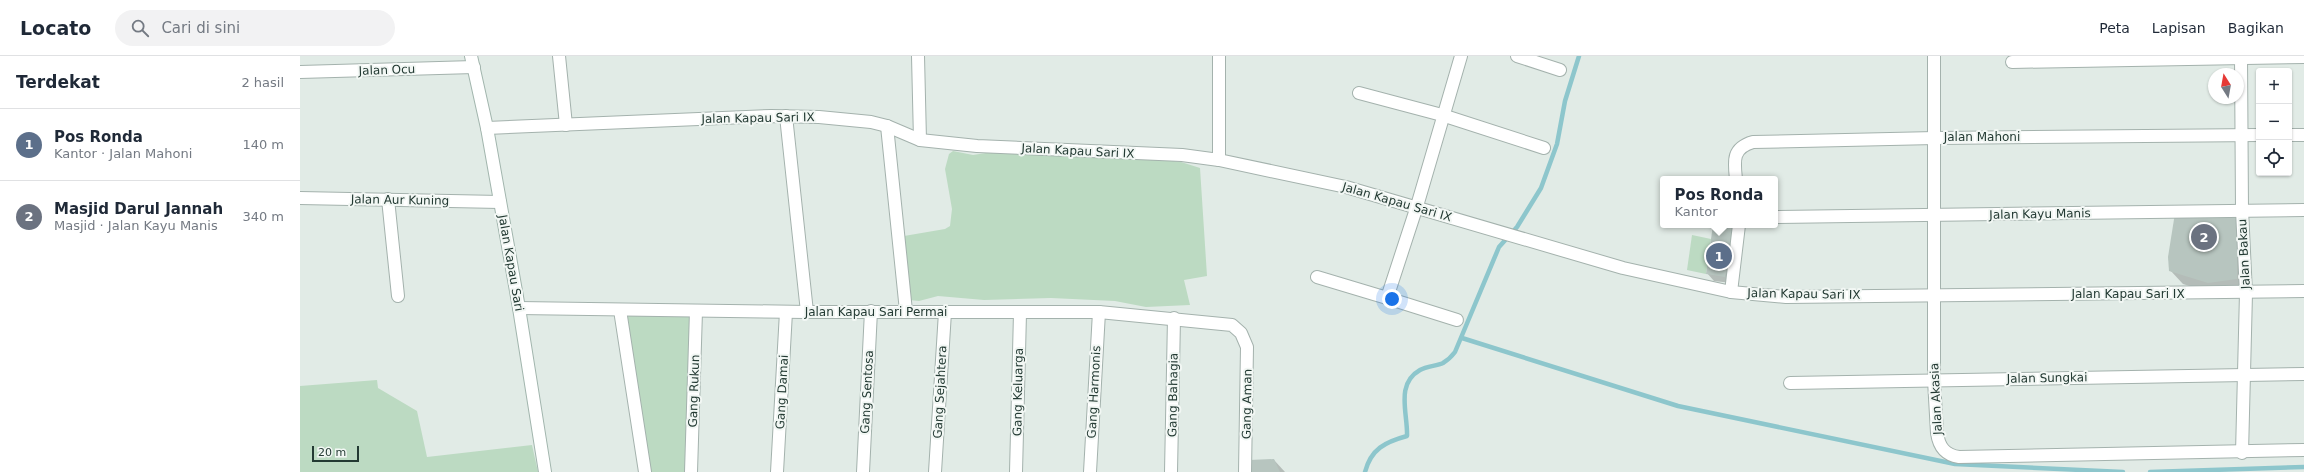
<!DOCTYPE html>
<html lang="id">
<head>
<meta charset="utf-8">
<style>
  :root { --surface:#fff; --page:#f2f2f3; --text:#1f2937; --muted:#747a83; --line:#e0e1e3; --accent:#2563eb }
  body { margin:0; font-family:"DejaVu Sans",sans-serif; background:var(--page); color:var(--text) }
  .controls { position:absolute; right:12px; top:12px; display:grid; overflow:hidden; border-radius:4px; box-shadow:0 1px 3px #0004 }
  .controls button { width:36px; height:36px; display:grid; place-items:center; padding:0; border:0; border-bottom:1px solid var(--line); background:var(--surface); color:var(--text); font:20px sans-serif }
  .compass { position:absolute; left:1908px; top:12px; width:36px; height:36px; border-radius:50%; background:var(--surface); box-shadow:0 1px 3px #0004; rotate:349deg }
  .scale { position:absolute; left:12px; bottom:10px; width:47px; box-sizing:border-box; padding-left:4px; border:2px solid #233a33; border-top:0; font-size:11px; line-height:14px; white-space:nowrap; color:#233a33; -webkit-text-stroke:3px #f2f7f4; paint-order:stroke }
  .you { position:absolute; left:1092px; top:243px; width:14px; height:14px; margin:-10px; border:3px solid #fff; border-radius:50%; background:#1a73e8; box-shadow:0 0 0 6px #1a73e833 }
  .badge { display:grid; place-items:center; width:26px; height:26px; border-radius:50%; background:var(--accent); color:#fff; font-size:13px; font-weight:700 }
  .pin { position:absolute; translate:-50% -50%; border:2px solid #fff; box-shadow:0 1px 4px #0006 }
  .popup { position:absolute; left:1360px; top:120px; width:118px; height:52px; box-sizing:border-box; display:grid; place-content:center; border-radius:4px; background:var(--surface); filter:drop-shadow(0 1px 3px #0005); font-size:13px; white-space:nowrap; color:var(--muted) }
  .popup b { font-size:15px; color:var(--text) }
  .popup::after { content:''; position:absolute; left:50%; top:100%; margin-left:-8px; border:8px solid transparent; border-top-color:var(--surface) }
  .list { margin:0; padding:0; list-style:none }
  h2 { display:flex; justify-content:space-between; align-items:center; height:52px; margin:0; padding:0 16px; font-size:17px }
  h2 small { font-size:13px; font-weight:400; color:var(--muted) }
  .list li { display:grid; grid-template-columns:26px 1fr auto; gap:12px; align-items:center; box-sizing:border-box; height:72px; padding:0 16px; border-top:1px solid var(--line) }
  .list b { display:block; font-size:15px; white-space:nowrap }
  .list p { margin:0; font-size:13px; white-space:nowrap; color:var(--muted) }
  .list em { font-size:13px; font-style:normal; color:var(--muted) }
  .icon { flex:none; width:22px; height:22px; fill:none; stroke:currentColor; stroke-width:2; stroke-linecap:round; stroke-linejoin:round }
  .map { position:relative; flex:none; width:2004px; height:416px; overflow:hidden }
  header { display:flex; align-items:center; gap:24px; box-sizing:border-box; height:56px; padding:0 20px; background:var(--surface); border-bottom:1px solid var(--line) }
  header strong { font-size:19px }
  nav { display:flex; gap:22px; margin-inline-start:auto; font-size:14px }
  .search { width:280px; height:36px; background:var(--page); display:flex; align-items:center; gap:10px; box-sizing:border-box; padding:0 14px; border-radius:22px; color:var(--muted); font-size:15px }
  main { display:flex }
  aside { flex:1; background:var(--surface) }
  .map>svg:first-child { display:block }
  .green { fill:#bcdac2 }
  .shadow { fill:#0003 }
  .lines { fill:none; stroke-linecap:round; stroke-linejoin:round }
  .stream { stroke:#8dc6cc; stroke-width:4.5 }
  .building { fill:#b7c5bf }
  .street-casing { stroke:#a4b2ad; stroke-width:14 }
  .secondary-casing { stroke:#a1b5ad; stroke-width:14 }
  .street { stroke:#fff; stroke-width:12 }
  .secondary { stroke:#fff; stroke-width:12 }
  .labels { text-anchor:middle; stroke-width:4; stroke-linejoin:round; paint-order:stroke }
  .street-label { font-size:12px; fill:#233a33; stroke:#f2f7f4 }
</style>
</head>
<body>
<header>
<strong>Locato</strong>
<div class="search"><svg class="icon" aria-label="search" viewBox="0 0 24 24"><circle cx="10" cy="10" r="6"/><path d="M15 15l6 6"/></svg>Cari di sini</div>
<nav><a>Peta</a><a>Lapisan</a><a>Bagikan</a></nav>
</header>
<main>
<aside>
<h2>Terdekat<small>2 hasil</small></h2>
<ul class="list">
<li><span class="badge" style="background:#5c6f8a">1</span><div><b>Pos Ronda</b><p>Kantor · Jalan Mahoni</p></div><em>140 m</em></li>
<li><span class="badge" style="background:#6b7280">2</span><div><b>Masjid Darul Jannah</b><p>Masjid · Jalan Kayu Manis</p></div><em>340 m</em></li>
</ul>
</aside>
<div class="map">
<svg width="2004" height="416" viewBox="0 0 2004 416">
  <rect width="100%" height="100%" fill="#e1ebe6"/>
  <!-- green -->
  <g class="green">
    <path d="M653,95L673,99L699,95L852,102L881,106L900,112L907,220L884,224L890,249L846,251L815,245L751,242L684,244L638,240L619,245L609,244V220L604,180L645,173L650,170L652,153L645,113L649,98Z"/>
    <path d="M1392,179L1411,183L1406,218L1387,214Z"/>
    <path d="M320,254L396,255L391,416H345Z"/>
    <path d="M77,324L78,332L117,355L127,401L232,389L238,416H0V330Z"/>
  </g>
  <!-- shadow -->
  <g class="shadow">
    <path d="M1936,163L1949,176V235L1922,240L1883,228L1870,214Z"/>
    <path d="M1414,169L1433,170L1432,227L1414,225L1407,217Z"/>
    <path d="M974,404L985,416H951Z"/>
  </g>
  <g class="lines">
    <!-- stream -->
    <g class="stream">
      <path d="M1162,282L1378,350L1655,408L1823,416"/>
      <path d="M1065,416C1071,393 1085,386 1107,380C1108,358 1095,328 1120,314C1127,310 1137,310 1143,307C1148,304 1152,300 1155,296L1199,191L1217,171L1241,132L1257,88L1265,45L1279,0"/>
      <path d="M1850,416L2004,411"/>
    </g>
  </g>
  <!-- building -->
  <g class="building">
    <path d="M1875,157L1937,162V223L1908,227L1869,215L1868,201Z"/>
    <path d="M1413,169H1433L1425,221L1406,218Z"/>
    <path d="M974,403L980,416H950L949,404Z"/>
  </g>
  <g class="lines">
    <!-- street casing -->
    <g class="street-casing">
      <g id="street">
        <path d="M259,0L266,69"/>
        <path d="M618,0L620,84"/>
        <path d="M1217,0L1260,14"/>
        <path d="M1634,0V324L1637,377C1639,391 1645,399 1659,401L2004,394"/>
        <path d="M1941,0L1942,154L1946,237L1942,397"/>
        <path d="M1712,6L2004,1"/>
        <path d="M0,16L174,11"/>
        <path d="M1059,37L1142,59L1244,92"/>
        <path d="M486,60L507,256"/>
        <path d="M587,70L606,255"/>
        <path d="M187,72L471,60L519,61L571,66L587,70L620,84L677,90L882,99L919,104L1046,131L1323,212L1431,236L1486,241L2004,235"/>
        <path d="M1989,79H2004"/>
        <path d="M919,104V0"/>
        <path d="M1436,123C1434,105 1432,92 1453,86L1635,82L1959,79"/>
        <path d="M0,142L200,146"/>
        <path d="M88,143L98,240"/>
        <path d="M1475,161L2004,154"/>
        <path d="M1017,221L1087,242L1117,150L1161,0"/>
        <path d="M1431,236L1439,169"/>
        <path d="M1087,242L1157,264"/>
        <path d="M219,252L507,256H799L932,269L941,277L947,291L945,416"/>
        <path d="M320,254L345,416"/>
        <path d="M1490,327L2004,318"/>
        <path d="M391,416L396,255"/>
        <path d="M477,416L486,256"/>
        <path d="M563,416L571,255"/>
        <path d="M635,416L645,256"/>
        <path d="M716,416L720,257"/>
        <path d="M790,416L799,256"/>
        <path d="M871,416L874,262"/>
      </g>
    </g>
    <!-- secondary casing -->
    <g class="secondary-casing">
      <path id="secondary" d="M171,0L187,72L219,252L245,416"/>
    </g>
    <!-- street -->
    <use href="#street" class="street"/>
    <!-- secondary -->
    <use href="#secondary" class="secondary"/>
  </g>
  <g class="labels">
    <!-- street labels -->
    <g class="street-label">
      <text transform="translate(87 14) rotate(-2)" y="4">Jalan Ocu</text>
      <text transform="translate(458 62) rotate(-1)" y="4">Jalan Kapau Sari IX</text>
      <text x="1682" y="85">Jalan Mahoni</text>
      <text transform="translate(778 95) rotate(3)" y="4">Jalan Kapau Sari IX</text>
      <text transform="translate(100 144) rotate(1)" y="4">Jalan Aur Kuning</text>
      <text transform="translate(1097 146) rotate(16)" y="4">Jalan Kapau Sari IX</text>
      <text transform="translate(1740 158) rotate(-1)" y="4">Jalan Kayu Manis</text>
      <text transform="translate(1944 198) rotate(-93)" y="4">Jalan Bakau</text>
      <text transform="translate(211 207) rotate(80)" y="4">Jalan Kapau Sari</text>
      <text transform="translate(1504 238) rotate(1)" y="4">Jalan Kapau Sari IX</text>
      <text x="1828" y="242">Jalan Kapau Sari IX</text>
      <text x="576" y="260">Jalan Kapau Sari Permai</text>
      <text transform="translate(1747 322) rotate(-1)" y="4">Jalan Sungkai</text>
      <text transform="translate(394 335) rotate(-88)" y="4">Gang Rukun</text>
      <text transform="translate(482 336) rotate(-87)" y="4">Gang Damai</text>
      <text transform="translate(567 336) rotate(-87)" y="4">Gang Sentosa</text>
      <text transform="translate(640 336) rotate(-87)" y="4">Gang Sejahtera</text>
      <text transform="translate(718 336) rotate(-89)" y="4">Gang Keluarga</text>
      <text transform="translate(794 336) rotate(-87)" y="4">Gang Harmonis</text>
      <text transform="translate(873 339) rotate(-89)" y="4">Gang Bahagia</text>
      <text transform="translate(1636 343) rotate(-93)" y="4">Jalan Akasia</text>
      <text transform="translate(947 348) rotate(-89)" y="4">Gang Aman</text>
    </g>
  </g>
</svg>
<div class="controls">
<button>+</button>
<button>−</button>
<button><svg class="icon" aria-label="locate" viewBox="0 0 24 24"><circle cx="12" cy="12" r="6"/><path d="M12 2v4M12 18v4M2 12h4M18 12h4"/></svg></button>
</div>
<svg class="compass" viewBox="-18 -18 36 36"><path d="M0-13l5 13h-10z" fill="#e53935"/><path d="M0 13l5-13h-10z" fill="#747a83"/></svg>
<div class="scale">20 m</div>
<div class="you"></div>
<div class="pin badge" style="left:1419px;top:200px;background:#5c6f8a">1</div>
<div class="popup"><b>Pos Ronda</b>Kantor</div>
<div class="pin badge" style="left:1904px;top:181px;background:#6b7280">2</div>
</div>
</main>
</body>
</html>
